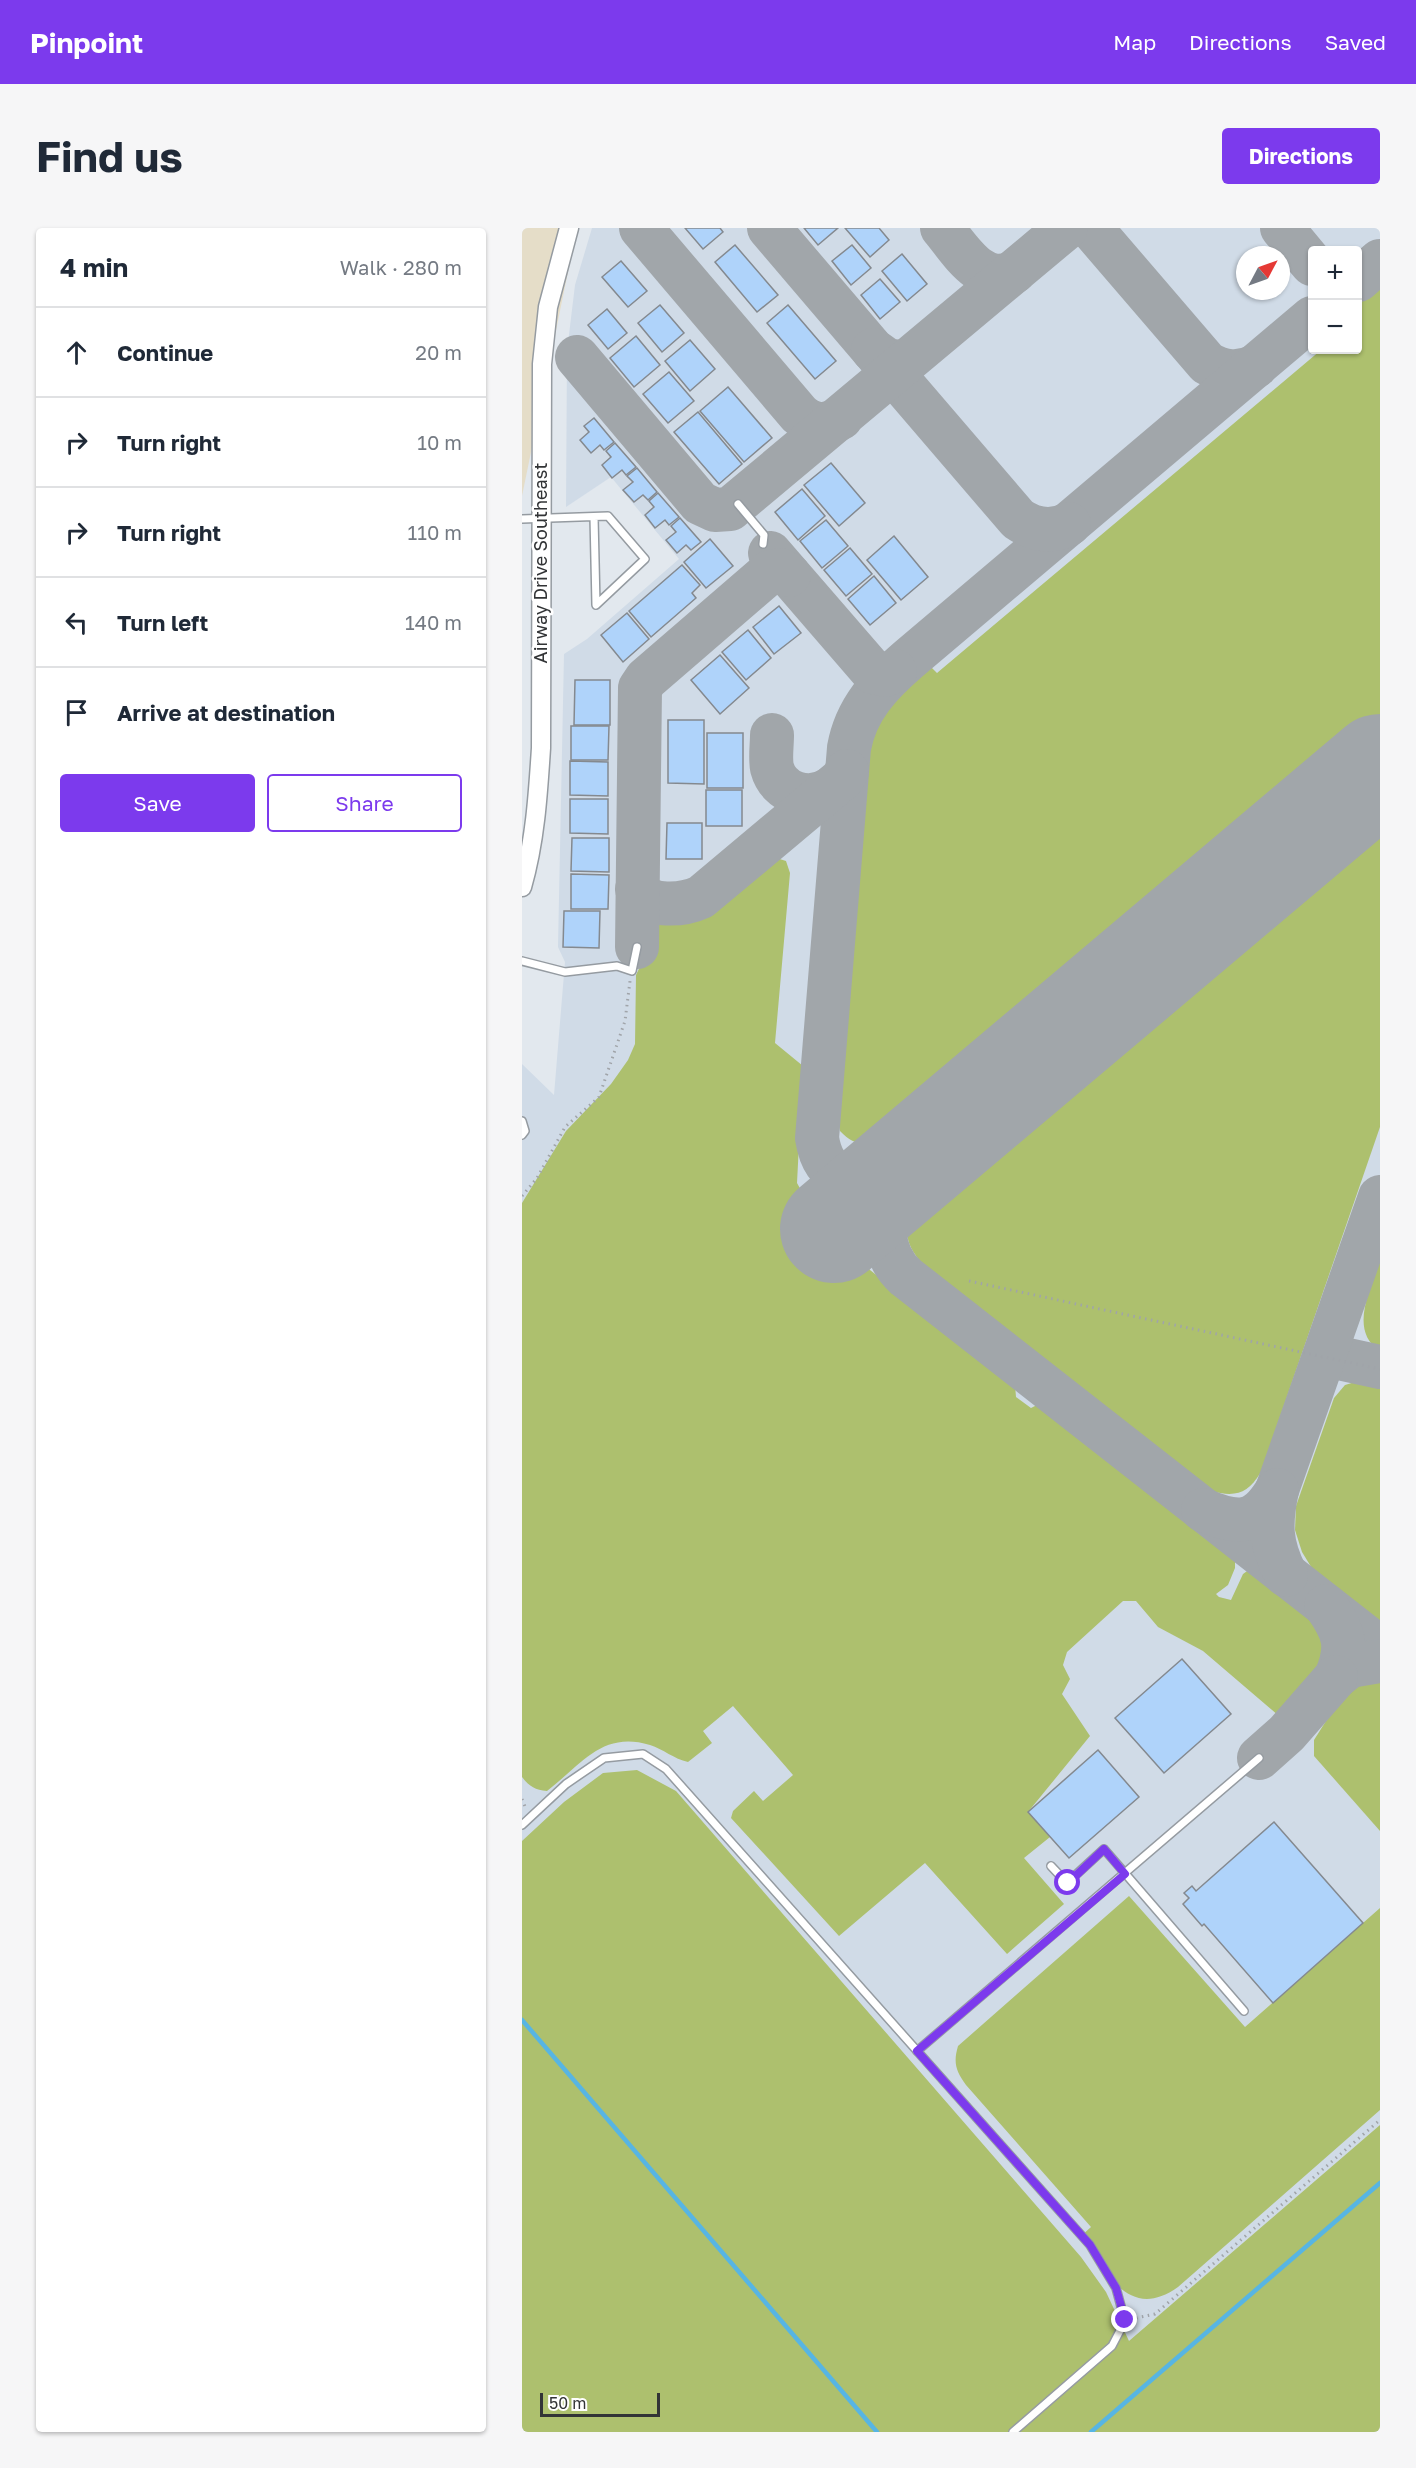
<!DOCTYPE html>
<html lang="en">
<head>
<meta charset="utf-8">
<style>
  :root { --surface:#fff; --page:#f6f6f7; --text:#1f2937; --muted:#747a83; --line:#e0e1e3; --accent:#7c3aed }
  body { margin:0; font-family:"Golos Text",sans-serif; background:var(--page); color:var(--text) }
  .controls { position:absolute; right:18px; top:18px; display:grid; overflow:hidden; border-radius:6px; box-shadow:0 2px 4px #0004 }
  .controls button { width:54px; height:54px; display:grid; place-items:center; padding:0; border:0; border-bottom:2px solid var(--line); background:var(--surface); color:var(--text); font:30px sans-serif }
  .compass { position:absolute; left:714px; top:18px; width:54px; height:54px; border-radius:50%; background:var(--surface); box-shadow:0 2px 4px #0004; rotate:49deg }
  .scale { position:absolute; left:18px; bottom:15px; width:120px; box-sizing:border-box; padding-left:6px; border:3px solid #323436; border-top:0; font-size:16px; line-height:21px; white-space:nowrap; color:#323436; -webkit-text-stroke:4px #fff; paint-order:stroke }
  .stop { position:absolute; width:18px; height:18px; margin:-14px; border:4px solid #7c3aed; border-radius:50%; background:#fff }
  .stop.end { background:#7c3aed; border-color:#fff; box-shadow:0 2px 6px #0008 }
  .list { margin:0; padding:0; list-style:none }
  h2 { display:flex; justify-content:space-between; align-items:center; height:78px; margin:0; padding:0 24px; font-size:26px }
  h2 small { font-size:20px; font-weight:400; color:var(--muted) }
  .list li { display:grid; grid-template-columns:39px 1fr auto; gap:18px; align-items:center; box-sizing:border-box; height:90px; padding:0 24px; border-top:2px solid var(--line) }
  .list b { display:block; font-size:22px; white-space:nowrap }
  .list em { font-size:20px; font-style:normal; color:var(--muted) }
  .actions { display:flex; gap:12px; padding:18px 24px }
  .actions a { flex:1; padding:14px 0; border:2px solid var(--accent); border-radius:6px; text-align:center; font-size:21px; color:var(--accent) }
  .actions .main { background:var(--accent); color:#fff }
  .icon { flex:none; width:33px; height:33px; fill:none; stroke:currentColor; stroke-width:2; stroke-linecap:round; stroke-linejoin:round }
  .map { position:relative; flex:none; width:858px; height:2204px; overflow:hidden; border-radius:6px }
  header { display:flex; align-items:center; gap:36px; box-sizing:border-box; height:84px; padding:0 30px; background:var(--accent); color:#fff }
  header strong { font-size:28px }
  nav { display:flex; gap:33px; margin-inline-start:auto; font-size:21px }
  .intro { display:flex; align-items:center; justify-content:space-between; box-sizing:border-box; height:144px; padding:0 36px }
  h1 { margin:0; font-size:42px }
  .button { padding:15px 27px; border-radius:6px; background:var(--accent); color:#fff; font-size:21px; font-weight:700 }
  main { display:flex; gap:36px; padding:0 36px }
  aside { flex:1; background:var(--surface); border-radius:6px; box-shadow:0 2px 4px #0004 }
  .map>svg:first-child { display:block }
  .industrial { fill:#e5ddc8 }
  .built { fill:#d0dbe7; fill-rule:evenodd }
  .green { fill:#adc06e }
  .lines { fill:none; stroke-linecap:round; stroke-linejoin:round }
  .stream { stroke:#57b5e3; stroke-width:4.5 }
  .taxiway { stroke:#a1a6aa; stroke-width:44 }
  .runway { stroke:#a1a6aa; stroke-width:108 }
  .building { fill:#afd3fa; stroke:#84898f; stroke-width:1.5 }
  .service-casing { stroke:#959ba1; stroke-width:10 }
  .tertiary-casing { stroke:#959ba1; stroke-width:21 }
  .path { stroke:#a0a4a9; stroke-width:3; stroke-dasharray:1.5 4.5; stroke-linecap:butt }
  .service { stroke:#fff; stroke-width:7 }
  .tertiary { stroke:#fff; stroke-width:18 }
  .route { stroke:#7c3aed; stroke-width:8 }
  .labels { text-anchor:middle; stroke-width:5; stroke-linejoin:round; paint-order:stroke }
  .street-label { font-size:18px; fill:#323436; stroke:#fff }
</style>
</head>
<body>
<header>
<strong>Pinpoint</strong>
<nav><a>Map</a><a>Directions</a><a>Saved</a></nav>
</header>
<div class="intro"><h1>Find us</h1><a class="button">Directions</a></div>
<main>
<aside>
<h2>4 min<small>Walk · 280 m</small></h2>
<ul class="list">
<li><svg class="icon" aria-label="ahead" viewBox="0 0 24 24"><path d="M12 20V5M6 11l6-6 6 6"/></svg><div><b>Continue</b></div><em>20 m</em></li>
<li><svg class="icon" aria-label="right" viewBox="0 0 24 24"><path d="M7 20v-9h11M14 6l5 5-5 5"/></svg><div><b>Turn right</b></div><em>10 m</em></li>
<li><svg class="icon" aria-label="right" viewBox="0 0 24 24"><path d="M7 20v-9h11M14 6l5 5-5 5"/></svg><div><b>Turn right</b></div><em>110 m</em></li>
<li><svg class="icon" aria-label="left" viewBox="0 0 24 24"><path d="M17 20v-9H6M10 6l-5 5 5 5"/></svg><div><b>Turn left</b></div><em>140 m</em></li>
<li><svg class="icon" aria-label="arrive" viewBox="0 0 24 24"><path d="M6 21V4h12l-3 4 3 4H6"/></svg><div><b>Arrive at destination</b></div></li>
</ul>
<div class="actions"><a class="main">Save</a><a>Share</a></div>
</aside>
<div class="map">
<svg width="858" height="2204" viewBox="0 0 858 2204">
  <rect width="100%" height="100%" fill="#e2e8ee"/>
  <!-- industrial -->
  <path class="industrial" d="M0,0H55L0,268Z"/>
  <!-- built -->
  <path class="built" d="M70,0H858V2204H0V836L32,867L43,734L36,719L42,426L65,411L157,331L89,249L44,279L45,123L53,57ZM790,22H836V122H790ZM723,27H759V63H723Z"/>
  <!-- green -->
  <g class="green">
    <path d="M858,58V491L363,910C346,919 332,918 318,903L315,885L345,532C353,481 371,470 408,438L415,445L799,122H836V77Z"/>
    <path d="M858,589V899L739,1244C725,1267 713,1269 688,1263L400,1036C381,1012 381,1002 398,978Z"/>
    <path d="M248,628L264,633L268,645L253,815L281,838L275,955L280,964L348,1042L493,1157L494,1169L509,1180L517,1176L713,1330V1340L706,1357L694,1366L697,1369L709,1372L721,1346L728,1341C741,1352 755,1362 768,1373C792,1392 816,1407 797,1441L757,1488L681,1423L636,1399L614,1373H601L545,1424L541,1437L548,1451L540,1466L568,1508L506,1584L528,1609L502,1630L542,1676L485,1726L403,1635L317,1708L209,1590L211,1583L232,1563L241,1573L271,1547L211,1478L181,1503L190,1515L166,1534C152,1531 141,1521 128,1517C80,1502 59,1537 25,1563C13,1562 7,1558 0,1549V975L44,903L89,856L106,832L113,816L114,747L125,724L126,698L131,688L139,682C184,687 211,659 242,629Z"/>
    <path d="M858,1033V1123C826,1103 849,1060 858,1033Z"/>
    <path d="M843,1151L858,1153V1396L791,1342L780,1324L773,1302L774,1278L812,1170L823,1157Z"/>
    <path d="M846,1451H858V1603L792,1528V1512L804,1493L826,1464L835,1455Z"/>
    <path d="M115,1542L154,1563L559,2029L584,2064L607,2113L858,1897V2204H0V1613L42,1574L81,1545Z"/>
    <path d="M607,1668L723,1799L858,1680V1882L656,2059C607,2094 584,2044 558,2009L569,1999L444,1857C434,1843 431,1835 436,1818Z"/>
  </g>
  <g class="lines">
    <!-- stream -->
    <g class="stream">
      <path d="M0,1792L355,2204"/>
      <path d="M569,2204L858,1955"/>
    </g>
    <!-- taxiway -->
    <g class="taxiway">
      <path d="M119,0L277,186C290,198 304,199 319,190"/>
      <path d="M247,0L351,122L365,132L377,134"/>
      <path d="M420,0C438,21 459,60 492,44"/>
      <path d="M569,0L685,135C701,145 717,146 734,138"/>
      <path d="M760,0L790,36"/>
      <path d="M836,52L858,33"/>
      <path d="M790,90L387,431C358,456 334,481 327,520L295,910C302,956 333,954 370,953C361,987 355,1023 384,1049L858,1420"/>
      <path d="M351,122L496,291C512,302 529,305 547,296"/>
      <path d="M55,129L178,275L193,282L208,281L544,0"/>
      <path d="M248,325L351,444L363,447L373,443"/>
      <path d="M250,507C250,517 248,530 250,540C257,566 287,574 308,561"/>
      <path d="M115,661C125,681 162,677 179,669L320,551L325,543"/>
      <path d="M115,719L118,460L124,451L248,344L258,342L267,347"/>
      <path d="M803,1127L858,1139"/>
      <path d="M755,1262L858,969"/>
      <path d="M681,1282C717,1297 734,1297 755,1262C748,1295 748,1316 764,1347"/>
      <path d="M804,1378C822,1404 827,1418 814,1449L828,1438L858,1433"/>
      <path d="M737,1530L765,1505L814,1449"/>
    </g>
    <!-- runway -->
    <path class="runway" d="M312,1001L858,540"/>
  </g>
  <!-- building -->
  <g class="building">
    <path d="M163,0H198L201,4L181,21Z"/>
    <path d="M282,0H316L296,17Z"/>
    <path d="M323,0H357L367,12L348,29Z"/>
    <path d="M213,17L256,67L235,84L193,34Z"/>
    <path d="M330,17L349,40L329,57L310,33Z"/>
    <path d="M380,26L405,56L385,73L360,43Z"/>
    <path d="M99,33L125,63L106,79L80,49Z"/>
    <path d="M358,51L378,74L358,91L339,67Z"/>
    <path d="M138,77L162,105L140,124L116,95Z"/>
    <path d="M266,77L314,133L293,151L245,95Z"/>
    <path d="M85,81L105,105L86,121L66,97Z"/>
    <path d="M114,108L138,137L112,159L88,130Z"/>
    <path d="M168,112L193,141L168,163L143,133Z"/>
    <path d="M147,144L172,173L146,195L121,166Z"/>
    <path d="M206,159L250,210L222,234L178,183Z"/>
    <path d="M176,184L220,236L197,256L152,204Z"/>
    <path d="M72,190L92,214L82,222L78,217L69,225L58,212L67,204L62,198Z"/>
    <path d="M93,215L114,239L104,247L100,242L90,250L80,237L89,229L84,223Z"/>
    <path d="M309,235L343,275L317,298L282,257Z"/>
    <path d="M115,240L135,264L126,272L121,267L112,274L101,262L111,254L105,248Z"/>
    <path d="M280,261L303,288L276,312L253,284Z"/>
    <path d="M136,265L157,289L147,297L143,292L133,300L123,287L132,279L127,273Z"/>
    <path d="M158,290L179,314L169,322L164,317L155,325L144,312L154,304L149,298Z"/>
    <path d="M304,292L326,318L300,340L278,313Z"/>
    <path d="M372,308L406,349L379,372L345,332Z"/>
    <path d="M188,311L211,338L184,360L162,334Z"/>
    <path d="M328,320L350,346L324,368L302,342Z"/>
    <path d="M160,337L178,357L170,365L174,370L129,409L107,383Z"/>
    <path d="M352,348L374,375L348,397L326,371Z"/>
    <path d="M257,378L279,405L252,426L231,399Z"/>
    <path d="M105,385L127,411L101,434L79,407Z"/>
    <path d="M226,402L249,430L224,452L200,424Z"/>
    <path d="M198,427L227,460L198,486L169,452Z"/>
    <path d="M53,452H88V497H52Z"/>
    <path d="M146,492H182V556L146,555Z"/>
    <path d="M49,498H87L86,532H49Z"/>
    <rect x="185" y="505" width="36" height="55"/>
    <path d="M48,533L86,534V568L48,567Z"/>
    <rect x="184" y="562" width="36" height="36"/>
    <path d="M48,571H86V606L48,605Z"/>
    <path d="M145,595H180V631H144Z"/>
    <path d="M50,610H87V644L49,643Z"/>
    <path d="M49,646L87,647L86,681H49Z"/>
    <path d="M42,683H78L77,720L41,719Z"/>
    <path d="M660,1431L709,1486L642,1545L593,1490Z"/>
    <path d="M576,1522L617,1569L547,1630L506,1584Z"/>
    <path d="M752,1594L841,1695L751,1775L682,1696L680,1698L661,1676L667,1670L662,1665L670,1658L674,1663Z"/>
  </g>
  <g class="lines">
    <!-- service casing -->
    <g class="service-casing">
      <g id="service">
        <path d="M216,276L242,307L241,316"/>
        <path d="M0,291L86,288L123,331L74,377L72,289"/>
        <path d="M0,733L43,744L95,738L110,743L115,719"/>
        <path d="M0,893L3,903L0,907"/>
        <path d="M0,1597L44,1556L82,1530L121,1526L144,1541L568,2017L594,2060L603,2093L590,2118L491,2204"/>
        <path d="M529,1638L545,1655L582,1621L722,1783"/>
        <path d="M395,1823L737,1530"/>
      </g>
    </g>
    <!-- tertiary casing -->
    <g class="tertiary-casing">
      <path id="tertiary" d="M0,659C13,614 16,567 19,520L20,136L26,79L47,0"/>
    </g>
    <!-- path -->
    <g class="path">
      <path d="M0,968L15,950L43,899L77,869L103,793L108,753"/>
      <path d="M447,1053L858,1141"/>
      <path d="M0,1571L4,1581"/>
      <path d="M614,2090L633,2086L858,1892"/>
    </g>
    <!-- service -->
    <use href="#service" class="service"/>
    <!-- tertiary -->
    <use href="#tertiary" class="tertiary"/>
  </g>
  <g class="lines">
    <!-- route -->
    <path class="route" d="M546,1655L582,1621L603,1646L395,1823L568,2017L594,2060L603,2092"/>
  </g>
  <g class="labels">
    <!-- street labels -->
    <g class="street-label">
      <text transform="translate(19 335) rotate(-90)" y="6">Airway Drive Southeast</text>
    </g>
  </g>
</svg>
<div class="controls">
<button>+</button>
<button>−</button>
</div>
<svg class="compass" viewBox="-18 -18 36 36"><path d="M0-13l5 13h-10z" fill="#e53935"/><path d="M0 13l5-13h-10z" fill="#747a83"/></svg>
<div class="scale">50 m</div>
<div class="stop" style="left:546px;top:1655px"></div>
<div class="stop end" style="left:603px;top:2092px"></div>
</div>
</main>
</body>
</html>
